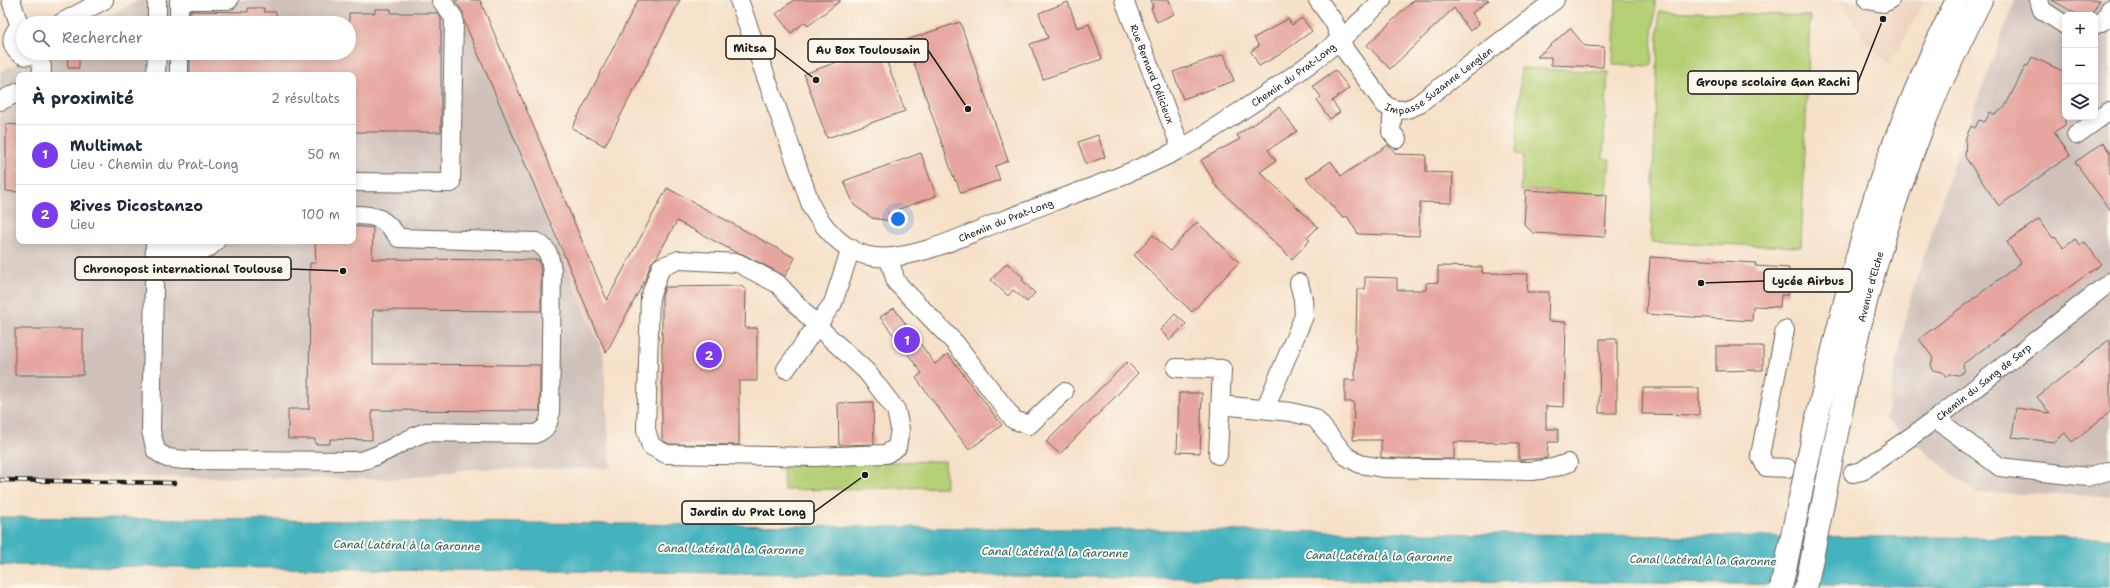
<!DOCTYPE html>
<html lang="fr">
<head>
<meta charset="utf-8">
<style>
  :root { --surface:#fff; --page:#f6f6f7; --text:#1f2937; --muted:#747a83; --line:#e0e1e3; --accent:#7c3aed }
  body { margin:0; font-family:"Shantell Sans",sans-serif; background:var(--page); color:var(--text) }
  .controls { position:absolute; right:12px; top:12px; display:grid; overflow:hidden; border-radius:8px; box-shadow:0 2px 10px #0003 }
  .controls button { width:36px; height:36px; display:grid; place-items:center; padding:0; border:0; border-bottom:1px solid var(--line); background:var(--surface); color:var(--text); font:20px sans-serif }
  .you { position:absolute; left:898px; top:219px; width:14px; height:14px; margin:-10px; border:3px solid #fff; border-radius:50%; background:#1a73e8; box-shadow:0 0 0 6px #1a73e833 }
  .badge { display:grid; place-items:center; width:26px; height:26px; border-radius:50%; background:var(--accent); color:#fff; font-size:13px; font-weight:700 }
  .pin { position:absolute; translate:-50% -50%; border:2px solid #fff; box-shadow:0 1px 4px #0006 }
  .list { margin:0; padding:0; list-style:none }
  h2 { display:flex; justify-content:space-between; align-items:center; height:52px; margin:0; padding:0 16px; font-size:17px }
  h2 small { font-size:13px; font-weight:400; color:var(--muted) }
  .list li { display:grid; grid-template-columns:26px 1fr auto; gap:12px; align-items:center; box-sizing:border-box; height:60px; padding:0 16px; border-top:1px solid var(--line) }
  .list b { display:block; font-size:15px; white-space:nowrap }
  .list p { margin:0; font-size:13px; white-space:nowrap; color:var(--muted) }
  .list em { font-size:13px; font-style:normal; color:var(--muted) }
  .icon { flex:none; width:22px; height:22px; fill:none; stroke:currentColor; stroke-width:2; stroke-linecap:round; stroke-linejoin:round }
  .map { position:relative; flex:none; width:2110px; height:588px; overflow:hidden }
  .search { position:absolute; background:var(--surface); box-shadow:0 2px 10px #0003; left:16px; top:16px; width:340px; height:44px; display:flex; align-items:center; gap:10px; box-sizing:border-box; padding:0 14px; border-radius:22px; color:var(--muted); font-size:15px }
  .panel { position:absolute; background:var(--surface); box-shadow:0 2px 10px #0003; left:16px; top:72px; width:340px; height:172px; border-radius:8px }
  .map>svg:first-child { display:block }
  .built { fill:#eed0bb }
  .industrial { fill:#cfc0ba; fill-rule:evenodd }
  .green { fill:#b5cf75; stroke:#687648 }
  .water { fill:#44b3be; stroke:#30686d }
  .building { fill:#e6a59e }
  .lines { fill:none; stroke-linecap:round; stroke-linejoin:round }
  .minor-casing { stroke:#686158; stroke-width:20 }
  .highway-casing { stroke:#686158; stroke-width:24 }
  .minor { stroke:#fff; stroke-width:18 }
  .highway { stroke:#fff; stroke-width:22 }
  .rail-casing { stroke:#1c1c1c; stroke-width:4.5 }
  .rail { stroke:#fbf7ec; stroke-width:3; stroke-dasharray:9; stroke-linecap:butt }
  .highway-bridge-casing { stroke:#686158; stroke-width:24; stroke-linecap:butt }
  .highway-bridge { stroke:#fff; stroke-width:22 }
  .labels { text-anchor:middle; stroke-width:4; stroke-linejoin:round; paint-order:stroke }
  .street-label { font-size:10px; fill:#1c1c1c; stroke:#fbf7ec }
  .water-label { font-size:11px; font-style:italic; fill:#2e6065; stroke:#fbf7ec }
  .leader { fill:none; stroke:#1c1c1c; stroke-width:1.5 }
  .callout-dot { fill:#1c1c1c; stroke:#fbf7ec; stroke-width:1.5 }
  .callout { fill:#fbf7ec; stroke:#1c1c1c; stroke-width:1.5 }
  .callout-label { font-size:11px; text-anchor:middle; font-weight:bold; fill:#1c1c1c }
</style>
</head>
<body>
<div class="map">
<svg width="2110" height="588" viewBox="0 0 2110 588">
  <rect width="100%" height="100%" fill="#fbf7ec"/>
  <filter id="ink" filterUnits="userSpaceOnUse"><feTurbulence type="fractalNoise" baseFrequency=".025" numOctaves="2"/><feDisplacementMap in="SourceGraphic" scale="8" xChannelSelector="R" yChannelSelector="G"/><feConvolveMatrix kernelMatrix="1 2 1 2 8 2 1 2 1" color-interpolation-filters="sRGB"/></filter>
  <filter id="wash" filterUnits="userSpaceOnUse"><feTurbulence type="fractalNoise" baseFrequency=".012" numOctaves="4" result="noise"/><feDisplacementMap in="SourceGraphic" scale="16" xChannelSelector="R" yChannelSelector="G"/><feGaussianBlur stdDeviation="0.9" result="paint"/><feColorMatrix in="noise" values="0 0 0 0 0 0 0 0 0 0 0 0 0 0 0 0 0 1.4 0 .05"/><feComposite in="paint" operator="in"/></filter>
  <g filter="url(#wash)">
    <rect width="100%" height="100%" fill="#f6e0c7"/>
    <!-- built -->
    <path class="built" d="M1840,0H1925L1889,66L1865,39Z"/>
    <!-- industrial -->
    <g class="industrial">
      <path d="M139,0H451L462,15L603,352L611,468L471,469L402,479L0,475V72L37,53H349V23H95ZM19,75H353V241H19Z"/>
      <path d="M2015,0H2110V496L1976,493L1885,419L1910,299L1953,165ZM2065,15H2095V117H2065Z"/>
    </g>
    <!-- green -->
    <g class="green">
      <path d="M1616,0H1655L1651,66L1613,64Z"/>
      <path d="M1659,11L1810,16L1801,247L1651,242Z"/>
      <path d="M1521,68L1608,72L1603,158L1610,159L1607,195L1526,190L1521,192L1523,155L1516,154Z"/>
      <path d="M945,461L946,487L784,490L783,464Z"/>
    </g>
    <!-- water -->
    <path class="water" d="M0,517L1686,536L2110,538V588L0,565Z"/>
    <g id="blocks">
      <!-- building -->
      <g class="building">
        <path d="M455,0H480L607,300L667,188L795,258L785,276L743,254L735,252L677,221L657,257L651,263L645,280L606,353L464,21L463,12Z"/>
        <path d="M638,0H680L605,146L572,128Z"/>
        <path d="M794,0H841L808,26L805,22L791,33L776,14Z"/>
        <path d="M1151,0H1169L1174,14L1157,22L1151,8L1153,7Z"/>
        <path d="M1414,0H1489L1472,13L1479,24L1470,31L1454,8L1390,69L1367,45Z"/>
        <path d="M2052,0H2100L2091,15H2078Z"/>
        <path d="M1068,2L1077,28L1089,24L1102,59L1043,79L1030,44L1048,38L1039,13Z"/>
        <path d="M248,8H264V12H276V23H190V11L248,12Z"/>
        <path d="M375,9H391V13H438L441,18V132H353V75H190V53H349V13H375Z"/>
        <path d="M1302,18L1312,31L1279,55L1259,66L1251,51L1259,46L1254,38L1288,19L1292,25Z"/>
        <path d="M960,22L1008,161L995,166L1000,180L961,193L956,180L955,181L906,40Z"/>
        <path d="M1570,28L1585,46L1604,47L1603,67L1551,65V57H1537Z"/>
        <path d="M881,46L905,111L827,138L804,74Z"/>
        <path d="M1224,54L1234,81L1183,99L1173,72Z"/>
        <path d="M67,55H79V68H68Z"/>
        <path d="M2032,57L2065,72V125L2054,132L2070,155L1999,206L1965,157L1966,137L1971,126L1975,128L1979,120L1985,122L1990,112L1995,115L2005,107L2026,65L2028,66Z"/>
        <path d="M1335,70L1349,88L1332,101L1340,112L1330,119L1317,101L1321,97L1313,86Z"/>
        <path d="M1279,107L1297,131L1268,150L1276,161L1260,172L1318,227L1307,238L1310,240L1292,259L1213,183L1214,182L1201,160L1240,139L1237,135Z"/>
        <path d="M6,124L19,125V192L6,191Z"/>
        <path d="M1098,135L1105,157L1086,164L1078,142Z"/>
        <path d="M2103,143L2110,153V210L2075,162Z"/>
        <path d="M1388,145L1396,154L1426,155V172L1453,173L1452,203L1420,202L1419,236L1358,234L1347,216L1343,218L1306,178L1331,161L1341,176Z"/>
        <path d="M921,153L936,196L888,213L891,221L872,218L854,205L844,181Z"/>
        <path d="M1526,190L1607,195L1605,237L1533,233L1524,224Z"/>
        <path d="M2039,219L2053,238L2055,237L2064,248L2075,239L2080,246L2085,242L2101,264L2057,296L2056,295L1963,364L1964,370L1962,373L1959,375L1950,374L1946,377L1943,372L1933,370L1931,365L1933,358L1919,339L2021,263L2007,242Z"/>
        <path d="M1197,222L1239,262L1192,312L1134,255L1153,235L1170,251Z"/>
        <path d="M353,226L373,228L372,259L539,260L541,272V311L373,310V364L540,365V411L372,410V440L330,439V444H315V439H288V409H309L310,263H316L315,241H353Z"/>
        <path d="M1650,257L1756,263L1755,266L1789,268L1788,295H1781L1780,307L1753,306L1752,321L1646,314Z"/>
        <path d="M1007,263L1024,278L1022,280L1035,293L1027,302L1013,290L1008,296L991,280Z"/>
        <path d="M1438,266L1482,267V273L1528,274L1527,292H1549L1548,321L1566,322L1564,407L1546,406V429H1558V442H1548L1547,458L1519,460V443L1454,442V459L1384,458L1381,457V440H1353L1354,402H1345V380H1355L1357,289H1365V277L1397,278V290H1426V283L1438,282Z"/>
        <path d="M741,286L746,290L745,328H757V381H739V445L669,444L662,440V296L665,287Z"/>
        <path d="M894,308L935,364L948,354L1002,425L969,450L916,378L922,373L880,317Z"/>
        <path d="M1175,314L1186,324L1170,340L1160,330Z"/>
        <rect x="15" y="329" width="68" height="46"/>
        <path d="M1600,339H1617V413H1599Z"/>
        <path d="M2110,339V412L2072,442L2065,433L2054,442L2012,437L2016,408L2050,413L2037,397Z"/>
        <path d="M1716,346H1763V370L1716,371Z"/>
        <path d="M1127,362L1138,373L1060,454L1046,442Z"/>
        <path d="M1643,388H1699V415L1642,414Z"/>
        <path d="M1179,393H1202L1200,453L1177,452Z"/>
        <path d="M873,402L874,444L839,445L838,403Z"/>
      </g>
    </g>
  </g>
  <g filter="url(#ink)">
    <use href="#blocks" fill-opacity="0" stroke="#686158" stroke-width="1"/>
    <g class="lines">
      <!-- minor casing -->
      <g class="minor-casing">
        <g id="minor">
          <path d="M11,0L20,27"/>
          <path id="s1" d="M739,0L812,208C826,231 846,254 875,257C914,261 968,234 1004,220C1063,197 1124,178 1180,149C1198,140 1215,127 1233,116C1286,82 1339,46 1382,0"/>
          <path id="s2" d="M1124,0L1181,148"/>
          <path id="s3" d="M1318,0L1334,22L1345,50L1385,105C1397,112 1405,111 1417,105L1555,0"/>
          <path d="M1868,0L1883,3L1890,0"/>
          <path d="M2039,0L2042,10L2065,25"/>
          <path d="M61,23L104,0"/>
          <path d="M157,23V0"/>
          <path d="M179,23V0H229"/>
          <path d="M2095,25L2105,20L2110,9"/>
          <path d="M23,26C2,34 15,65 38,53"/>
          <path d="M37,54C40,61 44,67 41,75"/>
          <path d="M156,75L157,53"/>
          <path d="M179,75V53"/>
          <path d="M0,101L19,92"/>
          <path d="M1393,110L1391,132L1397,139"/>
          <path d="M2076,135L2108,112L2110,114"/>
          <path d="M353,182L451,183L454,18L441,0"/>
          <path d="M155,241L151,431L156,451L167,458L185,460L360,461C384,456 403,439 426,432L535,434C545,430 548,426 550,415L552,271C550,258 549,248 536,242L399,238C384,218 378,215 353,215"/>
          <path d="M155,249H207L216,241"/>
          <path d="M889,258L896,282L956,344L1014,420L1029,425L1064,392"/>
          <path d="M679,260L738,263L778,284L817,326L867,372L896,410L900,429L897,447L886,454L815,457L666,454L651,446L646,430L650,297L661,267Z"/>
          <path d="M1785,330L1760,455L1766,467L1787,468"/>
          <path d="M1176,368L1222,369L1218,455"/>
          <path d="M786,369L833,303L851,248"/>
          <path d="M1220,405L1291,412L1315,418L1346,456L1360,464L1383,468L1532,471L1553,468L1568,463"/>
          <path d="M1265,409L1304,316L1303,299L1299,283"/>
          <path d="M1936,419L2000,467L2087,477L2108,471"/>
          <path id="s4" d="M1853,473L1862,471L1936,419L2110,282"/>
        </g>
      </g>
      <!-- highway casing -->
      <g class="highway-casing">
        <g id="highway">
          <path d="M1816,422C1832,353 1848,284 1869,216C1891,142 1923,70 1957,0"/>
          <path id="s5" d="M1839,423C1858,321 1885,222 1923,126C1940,83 1960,42 1981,0"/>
        </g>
      </g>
      <!-- minor -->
      <use href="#minor" class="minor"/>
      <!-- highway -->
      <use href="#highway" class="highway"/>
      <!-- rail casing -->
      <g class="rail-casing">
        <path id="rail" d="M0,480L174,483"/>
      </g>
      <!-- rail -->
      <use href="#rail" class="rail"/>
      <!-- highway-bridge casing -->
      <g class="highway-bridge-casing">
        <g id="highway-bridge">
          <path d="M1781,588L1816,422"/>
          <path d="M1806,588L1839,423"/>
        </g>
      </g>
      <!-- highway-bridge -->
      <use href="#highway-bridge" class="highway-bridge"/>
    </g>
  </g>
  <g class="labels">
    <!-- street labels -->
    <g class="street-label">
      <text dy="4" stroke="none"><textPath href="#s2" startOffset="79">Rue Bernard Délicieux</textPath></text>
      <text dy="4" stroke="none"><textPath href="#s1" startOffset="764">Chemin du Prat-Long</textPath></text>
      <text dy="4" stroke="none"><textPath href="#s3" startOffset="189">Impasse Suzanne Lenglen</textPath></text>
      <text dy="4" stroke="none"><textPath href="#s1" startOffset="440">Chemin du Prat-Long</textPath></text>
      <text dy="4" stroke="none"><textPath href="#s5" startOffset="140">Avenue d'Elche</textPath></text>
      <text dy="4" stroke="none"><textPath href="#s4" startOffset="160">Chemin du Sang de Serp</textPath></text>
    </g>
    <!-- water labels -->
    <g class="water-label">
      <text transform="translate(407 545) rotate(1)" y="4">Canal Latéral à la Garonne</text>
      <text transform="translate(731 549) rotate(1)" y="4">Canal Latéral à la Garonne</text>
      <text transform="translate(1055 552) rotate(1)" y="4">Canal Latéral à la Garonne</text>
      <text transform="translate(1379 556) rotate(1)" y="4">Canal Latéral à la Garonne</text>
      <text transform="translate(1703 560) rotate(1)" y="4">Canal Latéral à la Garonne</text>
    </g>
  </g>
  <!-- callouts -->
  <path class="leader" d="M816 80L775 48M968 109L928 50M1883 19L1858 82M343 271L291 269M1701 283L1764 281M865 475L814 512"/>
  <g class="callout-dot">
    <circle cx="816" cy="80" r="4"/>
    <circle cx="968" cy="109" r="4"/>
    <circle cx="1883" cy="19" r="4"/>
    <circle cx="343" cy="271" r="4"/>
    <circle cx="1701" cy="283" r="4"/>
    <circle cx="865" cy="475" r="4"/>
  </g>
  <g class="callout">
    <rect x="726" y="36" width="49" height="23" rx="4"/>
    <rect x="808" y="39" width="120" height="23" rx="4"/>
    <rect x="1688" y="71" width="170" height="23" rx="4"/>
    <rect x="75" y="257" width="216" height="23" rx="4"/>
    <rect x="1764" y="269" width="88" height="23" rx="4"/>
    <rect x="682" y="501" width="132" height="23" rx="4"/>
  </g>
  <g class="callout-label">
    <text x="750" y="52">Mitsa</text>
    <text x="868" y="54">Au Box Toulousain</text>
    <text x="1773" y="86">Groupe scolaire Gan Rachi</text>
    <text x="183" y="273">Chronopost international Toulouse</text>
    <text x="1808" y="285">Lycée Airbus</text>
    <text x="748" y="516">Jardin du Prat Long</text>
  </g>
</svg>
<div class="controls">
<button>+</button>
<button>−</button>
<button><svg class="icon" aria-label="layers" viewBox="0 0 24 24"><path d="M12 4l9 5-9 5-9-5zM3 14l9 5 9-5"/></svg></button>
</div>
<div class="you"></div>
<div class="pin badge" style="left:907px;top:340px">1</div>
<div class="pin badge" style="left:709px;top:355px">2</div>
<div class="search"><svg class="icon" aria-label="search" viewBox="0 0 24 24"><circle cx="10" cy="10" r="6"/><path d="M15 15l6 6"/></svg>Rechercher</div>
<section class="panel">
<h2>À proximité<small>2 résultats</small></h2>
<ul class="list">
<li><span class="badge">1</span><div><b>Multimat</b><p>Lieu · Chemin du Prat-Long</p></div><em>50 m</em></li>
<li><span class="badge">2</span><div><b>Rives Dicostanzo</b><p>Lieu</p></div><em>100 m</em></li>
</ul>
</section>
</div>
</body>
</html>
